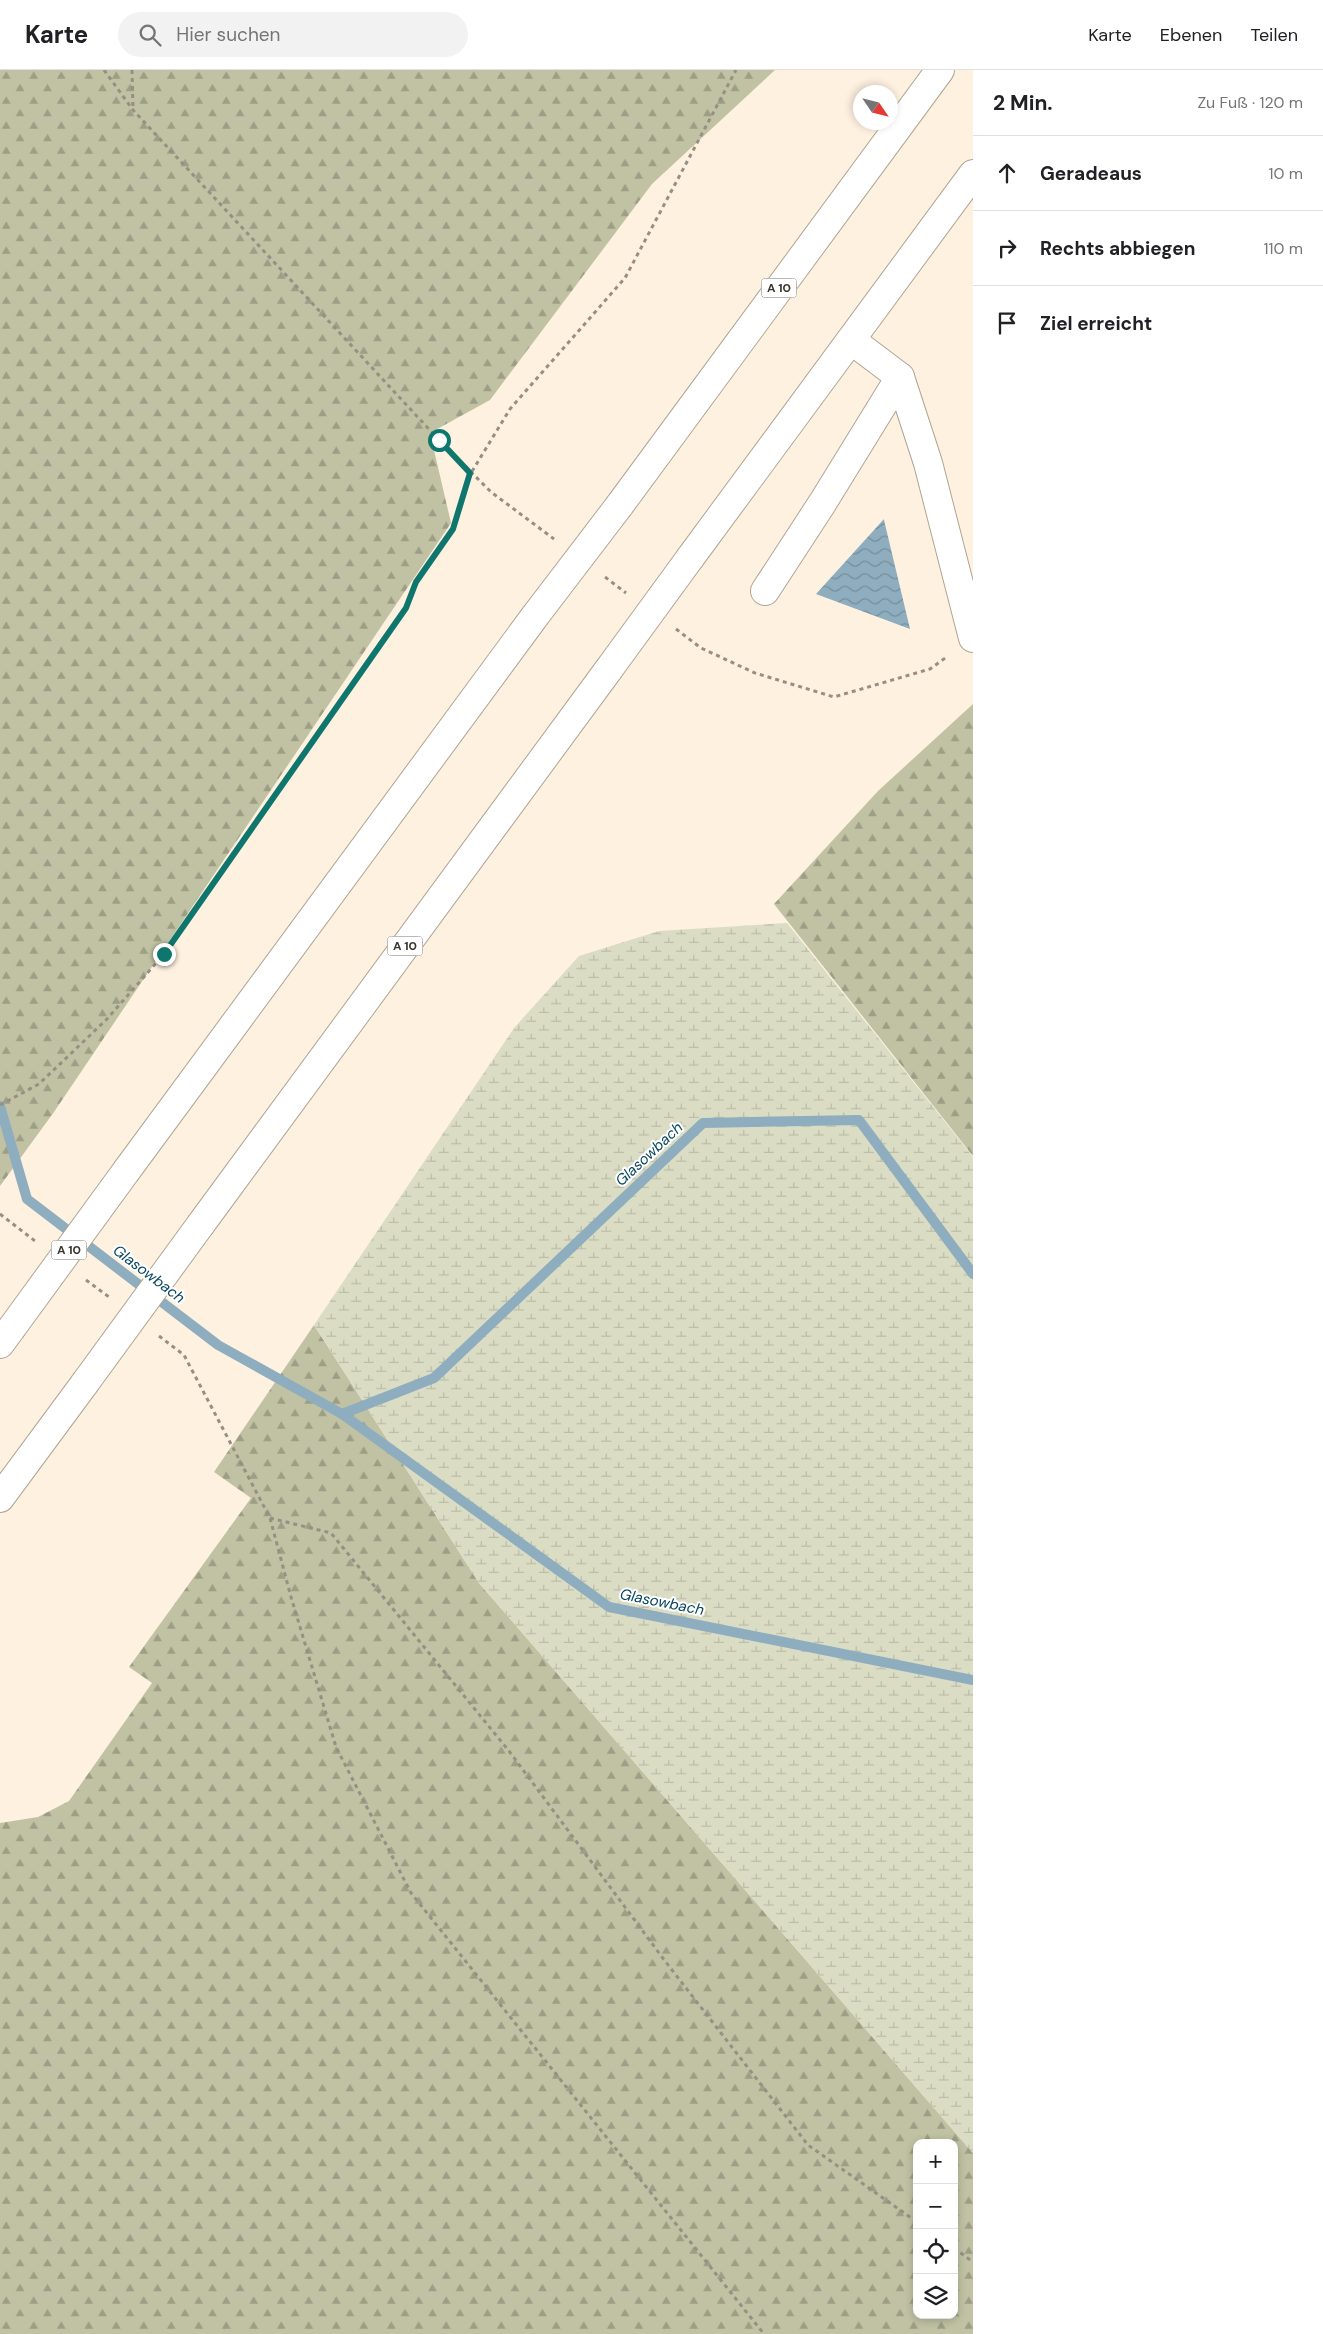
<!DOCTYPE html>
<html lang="de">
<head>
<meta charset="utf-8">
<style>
  :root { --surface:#fff; --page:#f2f2f2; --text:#202124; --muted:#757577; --line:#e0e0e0 }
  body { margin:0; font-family:"DM Sans",sans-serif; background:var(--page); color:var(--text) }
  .controls { position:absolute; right:15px; bottom:15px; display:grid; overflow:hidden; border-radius:10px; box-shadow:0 2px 8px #0003 }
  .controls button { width:45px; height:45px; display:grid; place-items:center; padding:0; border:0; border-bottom:1px solid var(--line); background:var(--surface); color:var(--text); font:25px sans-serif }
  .compass { position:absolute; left:853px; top:15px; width:45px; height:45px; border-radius:50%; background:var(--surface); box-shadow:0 2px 8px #0003; rotate:125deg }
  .stop { position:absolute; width:15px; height:15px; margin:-11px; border:4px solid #0f766e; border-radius:50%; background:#fff }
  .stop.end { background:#0f766e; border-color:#fff; box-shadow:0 1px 5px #0008 }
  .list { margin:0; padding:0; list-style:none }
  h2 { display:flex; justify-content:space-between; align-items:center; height:65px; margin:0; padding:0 20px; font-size:21px }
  h2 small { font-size:16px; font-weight:400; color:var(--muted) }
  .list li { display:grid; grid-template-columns:32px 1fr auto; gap:15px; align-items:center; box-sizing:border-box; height:75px; padding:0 20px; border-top:1px solid var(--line) }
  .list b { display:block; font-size:19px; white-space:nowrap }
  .list em { font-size:16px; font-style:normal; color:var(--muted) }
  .icon { flex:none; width:28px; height:28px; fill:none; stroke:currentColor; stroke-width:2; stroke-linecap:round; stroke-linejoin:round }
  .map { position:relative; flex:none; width:973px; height:2264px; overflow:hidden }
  header { display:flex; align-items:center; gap:30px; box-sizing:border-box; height:70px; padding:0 25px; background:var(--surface); border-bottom:1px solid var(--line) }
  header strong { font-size:24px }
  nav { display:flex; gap:28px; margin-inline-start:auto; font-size:18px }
  .search { width:350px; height:45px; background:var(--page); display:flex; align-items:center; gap:12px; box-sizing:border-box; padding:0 18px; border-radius:28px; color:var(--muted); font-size:19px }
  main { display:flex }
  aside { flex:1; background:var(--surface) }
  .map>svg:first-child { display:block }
  .forest { fill:url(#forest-firs); fill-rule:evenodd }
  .wetland { fill:url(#wetland-marsh) }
  .water { fill:url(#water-waves) }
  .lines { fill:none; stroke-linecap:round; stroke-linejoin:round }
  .stream { stroke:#8eadbe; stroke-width:10 }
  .minor-casing { stroke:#b0a494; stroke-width:30 }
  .highway-casing { stroke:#b0a494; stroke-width:30 }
  .path { stroke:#978f83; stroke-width:3; stroke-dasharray:4 4; stroke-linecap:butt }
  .minor { stroke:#fff; stroke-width:28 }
  .highway { stroke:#fff; stroke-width:28 }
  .highway-bridge-casing { stroke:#b0a494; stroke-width:30; stroke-linecap:butt }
  .highway-bridge { stroke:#fff; stroke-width:28 }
  .route { stroke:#0f766e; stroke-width:6 }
  .labels { text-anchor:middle; stroke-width:4; stroke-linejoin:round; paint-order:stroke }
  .shield { fill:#fff; stroke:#76736e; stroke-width:1 }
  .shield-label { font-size:12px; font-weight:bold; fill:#3c3730 }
  .water-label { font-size:15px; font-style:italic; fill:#084760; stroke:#fff }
</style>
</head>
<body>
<header>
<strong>Karte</strong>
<div class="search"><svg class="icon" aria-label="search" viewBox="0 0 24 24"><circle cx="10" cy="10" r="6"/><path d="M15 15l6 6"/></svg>Hier suchen</div>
<nav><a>Karte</a><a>Ebenen</a><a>Teilen</a></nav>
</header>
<main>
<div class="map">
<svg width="973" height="2264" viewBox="0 0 973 2264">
  <defs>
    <pattern id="forest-firs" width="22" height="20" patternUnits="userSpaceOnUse" patternTransform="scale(1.25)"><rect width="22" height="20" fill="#c0c2a3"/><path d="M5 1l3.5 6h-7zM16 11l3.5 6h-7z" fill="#9d9e85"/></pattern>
    <pattern id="wetland-marsh" width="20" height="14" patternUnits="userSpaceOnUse" patternTransform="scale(1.25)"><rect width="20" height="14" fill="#dadcc4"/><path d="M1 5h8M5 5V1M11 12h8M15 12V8" fill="none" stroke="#bcbda9"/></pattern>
    <pattern id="water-waves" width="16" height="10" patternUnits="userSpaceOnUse" patternTransform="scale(1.25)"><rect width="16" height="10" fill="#8eadbe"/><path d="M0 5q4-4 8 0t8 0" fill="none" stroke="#758e9b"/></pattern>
  </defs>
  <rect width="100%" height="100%" fill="#fef1e0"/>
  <!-- forest -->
  <g class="forest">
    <path d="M0,0H775L652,114L490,330L430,363L451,453L54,1042L0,1116Z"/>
    <path d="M973,634V1086L774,834L878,721Z"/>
    <path d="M314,1255L479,1513L973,2083V2264H0V1753L38,1747L69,1731L152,1613L129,1597L251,1428L214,1402ZM917,2073H954V2245H917Z"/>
  </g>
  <!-- wetland -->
  <path class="wetland" d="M787,853L973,1087V2083L479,1513L314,1255L514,958L579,886L659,861Z"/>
  <!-- water -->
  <path class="water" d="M884,449V450L910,559L816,524Z"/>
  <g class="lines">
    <!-- stream -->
    <g class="stream">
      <path d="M0,1036L27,1129L218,1275L342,1344L434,1308L703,1053L859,1050L973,1204"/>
      <path d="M342,1344L609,1537L973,1610"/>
    </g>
    <!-- minor casing -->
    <g class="minor-casing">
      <g id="minor">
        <path d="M851,270L900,307L928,393L973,568"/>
        <path d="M765,521L823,432L900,307"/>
      </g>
    </g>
    <!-- highway casing -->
    <g class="highway-casing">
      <g id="highway">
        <path d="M619,436L940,0"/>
        <path d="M690,488L973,104"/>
        <path d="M127,1100L535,546"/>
        <path d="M201,1154L609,599"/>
        <path d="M0,1274L11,1259"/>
        <path d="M0,1428L85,1313"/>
      </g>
    </g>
    <!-- path -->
    <g class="path">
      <path d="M104,0L133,40L439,370L491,422L554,469"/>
      <path d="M132,0L133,39"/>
      <path d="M605,507L626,523"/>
      <path d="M676,559L701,578L755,603L834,627L930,599L948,586"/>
      <path d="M0,1035L39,1014L106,950L164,884L405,538L416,512L453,459L471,403L510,339L625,208L736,0"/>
      <path d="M0,1144L35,1171"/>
      <path d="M86,1210L109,1227"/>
      <path d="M159,1266L184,1285L270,1448L291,1527L336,1677L411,1823L764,2264"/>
      <path d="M270,1448L331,1463L509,1681L665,1891L808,2075L917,2152"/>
      <path d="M954,2178L973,2192"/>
    </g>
    <!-- minor -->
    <use href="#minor" class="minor"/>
    <!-- highway -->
    <use href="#highway" class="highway"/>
    <!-- highway-bridge casing -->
    <g class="highway-bridge-casing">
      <g id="highway-bridge">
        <path d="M535,546L619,436"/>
        <path d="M609,599L690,488"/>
        <path d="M11,1259L127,1100"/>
        <path d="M85,1313L201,1154"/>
      </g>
    </g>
    <!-- highway-bridge -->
    <use href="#highway-bridge" class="highway-bridge"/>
  </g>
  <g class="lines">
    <!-- route -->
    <path class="route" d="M164,884L406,538L416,512L453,459L470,403L439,370"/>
  </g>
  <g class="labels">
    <!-- shield labels -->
    <g class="shield">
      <rect x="761.5" y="208.5" width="35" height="19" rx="4"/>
      <rect x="387.5" y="866.5" width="35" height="19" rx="4"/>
      <rect x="51.5" y="1170.5" width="35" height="19" rx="4"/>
    </g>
    <g class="shield-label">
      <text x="779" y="222">A 10</text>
      <text x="405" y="880">A 10</text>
      <text x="69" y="1184">A 10</text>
    </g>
    <!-- water labels -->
    <g class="water-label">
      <text transform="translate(649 1084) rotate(-43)" y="5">Glasowbach</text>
      <text transform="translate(149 1204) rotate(37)" y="5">Glasowbach</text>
      <text transform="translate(662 1532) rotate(11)" y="5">Glasowbach</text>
    </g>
  </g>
</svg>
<div class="controls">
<button>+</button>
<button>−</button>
<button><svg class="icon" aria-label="locate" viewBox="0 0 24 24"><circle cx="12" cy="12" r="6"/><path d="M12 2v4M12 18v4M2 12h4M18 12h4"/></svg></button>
<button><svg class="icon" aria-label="layers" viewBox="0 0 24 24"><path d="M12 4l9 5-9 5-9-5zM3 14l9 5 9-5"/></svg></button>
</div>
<svg class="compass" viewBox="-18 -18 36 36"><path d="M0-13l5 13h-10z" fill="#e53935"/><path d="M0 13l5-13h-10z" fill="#757577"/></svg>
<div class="stop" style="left:439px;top:370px"></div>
<div class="stop end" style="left:164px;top:884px"></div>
</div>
<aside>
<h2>2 Min.<small>Zu Fuß · 120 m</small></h2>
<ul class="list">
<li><svg class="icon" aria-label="ahead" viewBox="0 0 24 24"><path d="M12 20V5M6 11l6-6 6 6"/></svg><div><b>Geradeaus</b></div><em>10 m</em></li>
<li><svg class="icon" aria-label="right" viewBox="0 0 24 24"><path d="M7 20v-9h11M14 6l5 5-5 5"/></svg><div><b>Rechts abbiegen</b></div><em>110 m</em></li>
<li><svg class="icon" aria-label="arrive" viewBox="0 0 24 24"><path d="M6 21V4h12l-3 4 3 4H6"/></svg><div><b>Ziel erreicht</b></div></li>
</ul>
</aside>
</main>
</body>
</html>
